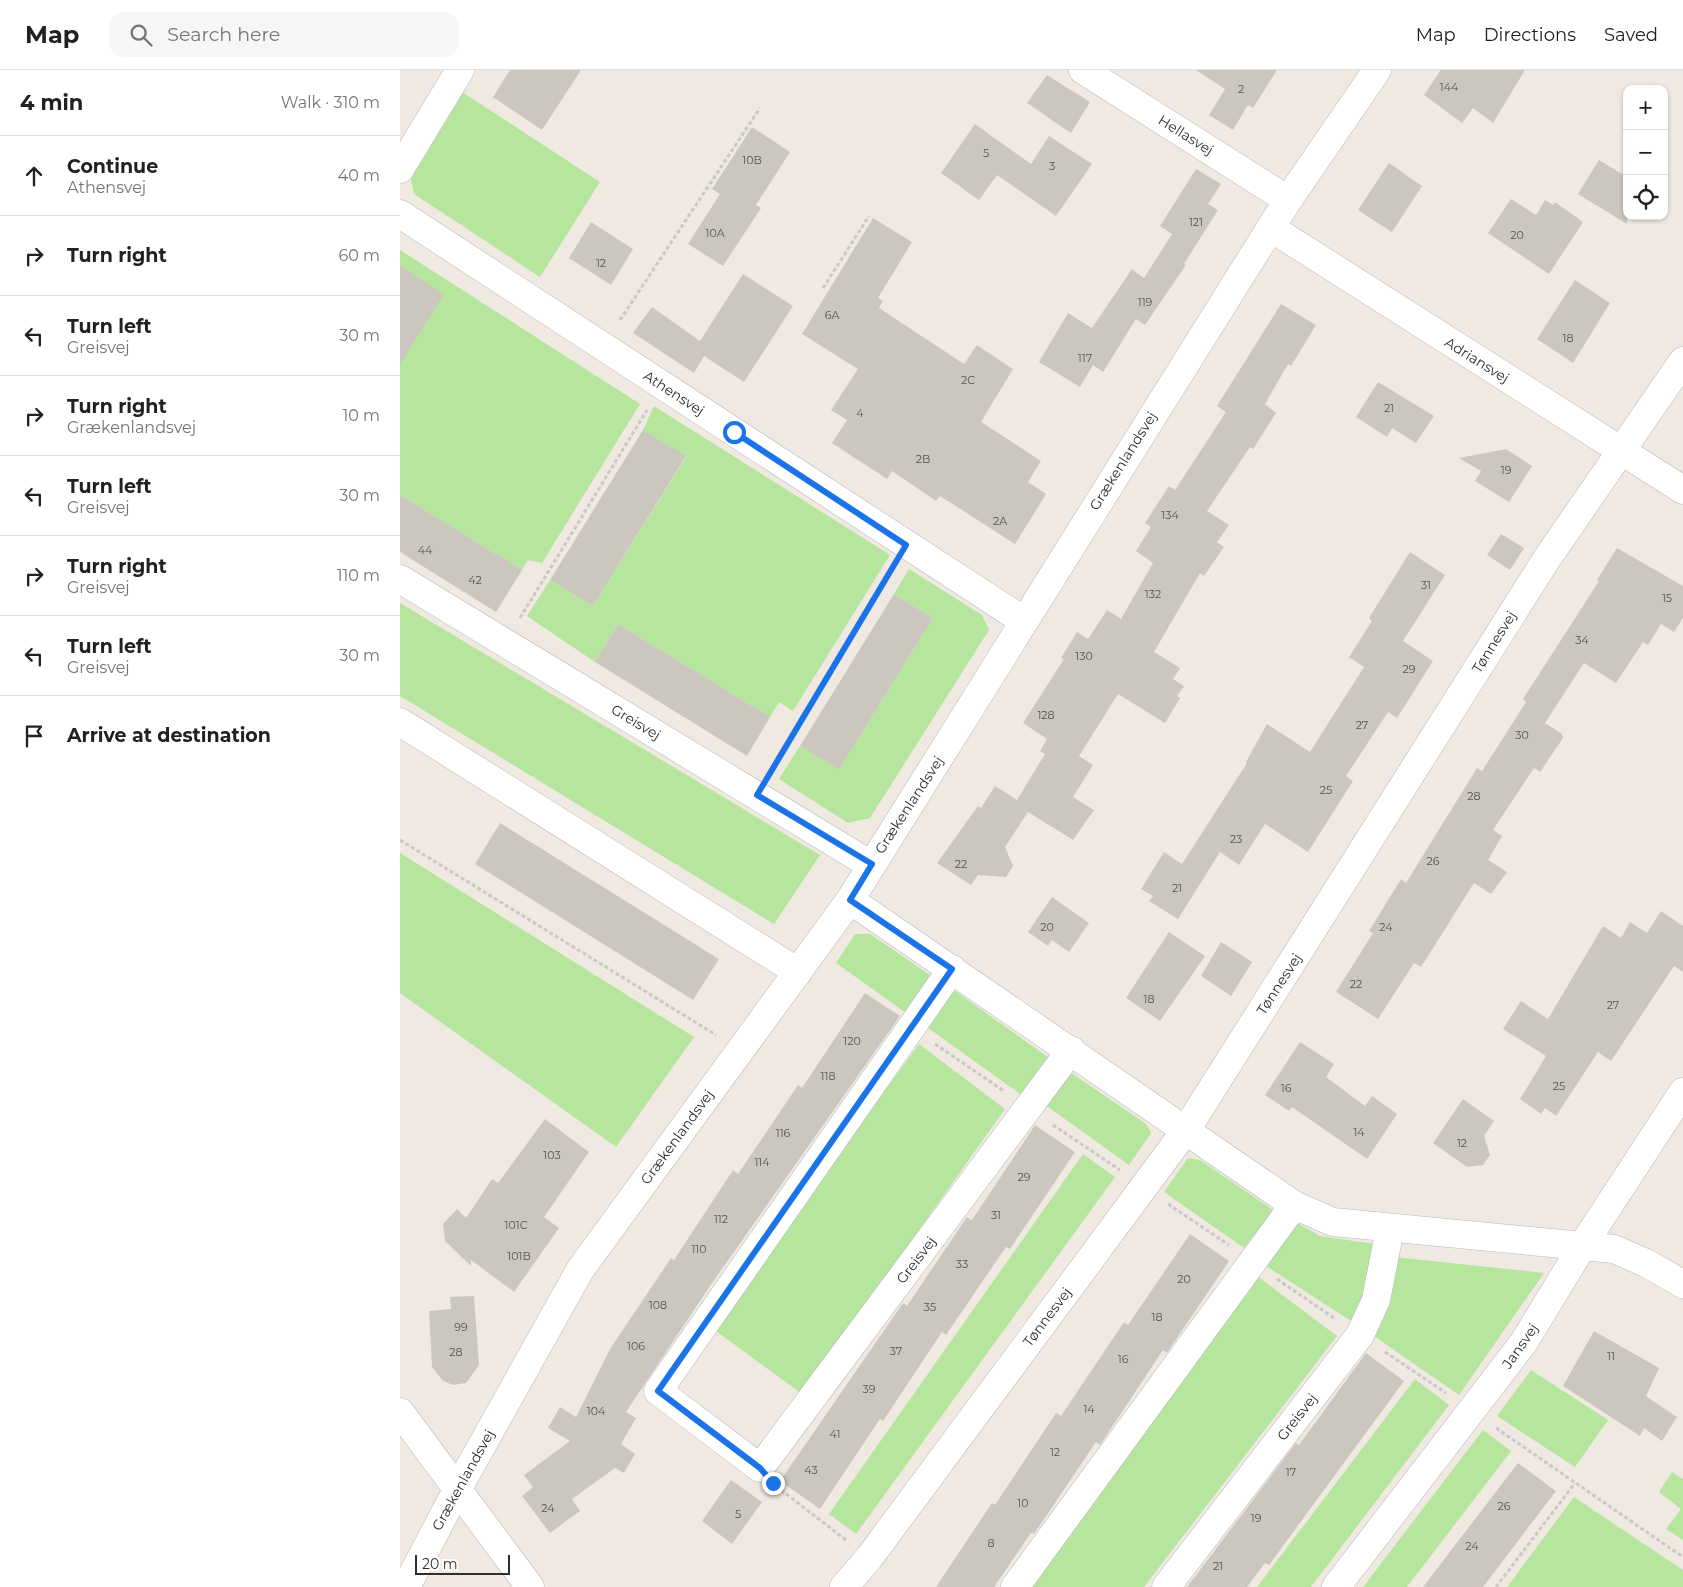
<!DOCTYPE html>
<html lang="en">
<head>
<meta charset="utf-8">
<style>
  :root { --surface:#fff; --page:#f6f6f6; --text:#202124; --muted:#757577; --line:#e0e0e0 }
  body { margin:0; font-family:Montserrat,sans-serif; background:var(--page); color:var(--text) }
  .controls { position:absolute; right:15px; top:15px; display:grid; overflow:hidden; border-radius:10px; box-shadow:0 1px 4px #0004 }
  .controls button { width:45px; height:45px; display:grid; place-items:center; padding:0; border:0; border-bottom:1px solid var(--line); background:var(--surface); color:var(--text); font:25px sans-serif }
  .scale { position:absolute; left:15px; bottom:12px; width:95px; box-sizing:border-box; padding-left:5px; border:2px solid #2e2e2e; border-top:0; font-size:14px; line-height:18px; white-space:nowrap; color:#2e2e2e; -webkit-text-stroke:4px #fff; paint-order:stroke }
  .stop { position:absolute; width:15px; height:15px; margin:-11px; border:4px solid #1a73e8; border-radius:50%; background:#fff }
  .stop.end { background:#1a73e8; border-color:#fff; box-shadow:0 1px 5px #0008 }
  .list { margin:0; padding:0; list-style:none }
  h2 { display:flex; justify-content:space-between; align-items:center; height:65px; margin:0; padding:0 20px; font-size:21px }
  h2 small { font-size:16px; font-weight:400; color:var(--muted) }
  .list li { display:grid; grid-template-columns:32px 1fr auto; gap:15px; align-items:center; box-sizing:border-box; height:80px; padding:0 20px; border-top:1px solid var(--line) }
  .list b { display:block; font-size:19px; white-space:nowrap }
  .list p { margin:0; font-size:16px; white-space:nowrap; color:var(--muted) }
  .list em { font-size:16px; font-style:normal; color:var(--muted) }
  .icon { flex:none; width:28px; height:28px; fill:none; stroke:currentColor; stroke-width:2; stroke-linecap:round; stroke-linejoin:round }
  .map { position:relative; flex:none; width:1283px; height:1517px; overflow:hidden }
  header { display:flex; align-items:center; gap:30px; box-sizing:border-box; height:70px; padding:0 25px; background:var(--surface); border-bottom:1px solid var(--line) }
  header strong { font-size:24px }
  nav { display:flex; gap:28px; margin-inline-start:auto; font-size:18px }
  .search { width:350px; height:45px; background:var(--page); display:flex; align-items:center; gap:12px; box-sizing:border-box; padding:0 18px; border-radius:15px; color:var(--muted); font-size:19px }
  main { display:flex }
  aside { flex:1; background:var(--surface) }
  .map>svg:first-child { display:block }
  .green { fill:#b6e59e }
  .building { fill:#cbc7bf }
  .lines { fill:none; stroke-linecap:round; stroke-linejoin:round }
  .minor-casing { stroke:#b4b7c1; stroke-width:29 }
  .path { stroke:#c9c9c9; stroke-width:3; stroke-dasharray:4 2.5; stroke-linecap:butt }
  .minor { stroke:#fff; stroke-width:28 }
  .route { stroke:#1a73e8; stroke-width:6 }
  .labels { text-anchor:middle; stroke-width:5; stroke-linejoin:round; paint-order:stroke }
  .number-label { font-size:11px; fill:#555452 }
  .street-label { font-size:14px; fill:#2e2e2e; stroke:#fff }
</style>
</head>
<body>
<header>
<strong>Map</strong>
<div class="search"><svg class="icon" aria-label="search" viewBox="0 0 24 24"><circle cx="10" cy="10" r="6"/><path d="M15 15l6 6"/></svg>Search here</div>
<nav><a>Map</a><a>Directions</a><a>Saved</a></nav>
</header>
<main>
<aside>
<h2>4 min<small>Walk · 310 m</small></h2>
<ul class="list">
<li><svg class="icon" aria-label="ahead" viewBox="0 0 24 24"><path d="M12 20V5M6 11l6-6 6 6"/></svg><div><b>Continue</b><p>Athensvej</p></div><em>40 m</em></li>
<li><svg class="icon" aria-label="right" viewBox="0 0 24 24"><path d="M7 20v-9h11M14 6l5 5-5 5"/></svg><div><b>Turn right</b></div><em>60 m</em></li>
<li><svg class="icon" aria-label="left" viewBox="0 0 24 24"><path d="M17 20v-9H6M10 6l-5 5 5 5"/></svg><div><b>Turn left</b><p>Greisvej</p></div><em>30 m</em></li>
<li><svg class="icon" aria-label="right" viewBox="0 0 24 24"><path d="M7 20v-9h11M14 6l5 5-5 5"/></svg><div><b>Turn right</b><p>Grækenlandsvej</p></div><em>10 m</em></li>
<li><svg class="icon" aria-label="left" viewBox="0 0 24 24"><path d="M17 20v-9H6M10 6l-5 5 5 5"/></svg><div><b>Turn left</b><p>Greisvej</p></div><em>30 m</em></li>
<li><svg class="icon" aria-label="right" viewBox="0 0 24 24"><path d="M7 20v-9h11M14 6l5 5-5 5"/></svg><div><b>Turn right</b><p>Greisvej</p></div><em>110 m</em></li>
<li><svg class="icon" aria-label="left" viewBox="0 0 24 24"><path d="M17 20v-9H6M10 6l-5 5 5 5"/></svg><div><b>Turn left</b><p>Greisvej</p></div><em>30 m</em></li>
<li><svg class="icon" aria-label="arrive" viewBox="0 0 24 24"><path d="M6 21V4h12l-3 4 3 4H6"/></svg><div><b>Arrive at destination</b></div></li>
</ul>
</aside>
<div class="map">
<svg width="1283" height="1517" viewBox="0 0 1283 1517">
  <rect width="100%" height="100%" fill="#efe9e1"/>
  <!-- green -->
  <g class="green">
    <path d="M62,22L200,112L140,207L14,124L11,109Z"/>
    <path d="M0,180L240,334L142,493L128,490L122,500L0,425Z"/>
    <path d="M254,336L490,485L393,641L379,632L370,647L218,554L195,592L127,546L150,510L193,536L286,387L243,360Z"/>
    <path d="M509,499L582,545L589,560L470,748L448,753L379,709L400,676L439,700L533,548L494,524Z"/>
    <path d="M0,533L420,785L374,854L0,626Z"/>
    <path d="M0,783L294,967L216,1077L0,923Z"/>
    <path d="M455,864H470L533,907L509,945L436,893Z"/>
    <path d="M551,918L649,988L623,1026L524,955Z"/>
    <path d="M519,974L605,1039L402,1324L312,1258Z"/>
    <path d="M667,1000L746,1054L751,1063L729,1095L644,1034Z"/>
    <path d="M683,1084L715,1107L456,1464L429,1444Z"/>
    <path d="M788,1088L800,1090L873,1140L844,1178L764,1122Z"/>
    <path d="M897,1153L920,1166L975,1174L972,1216L954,1253L860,1192Z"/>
    <path d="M994,1187L1144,1203L1059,1325L971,1264Z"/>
    <path d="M853,1203L937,1266L744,1517H621Z"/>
    <path d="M1131,1300L1208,1350L1175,1397L1097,1346Z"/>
    <path d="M1015,1309L1049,1335L911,1517H857Z"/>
    <path d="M1083,1360L1111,1381L1007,1517H963Z"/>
    <path d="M1272,1402L1283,1409V1470L1266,1459L1281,1439L1259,1422Z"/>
    <path d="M1174,1427L1283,1500V1517H1107Z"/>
  </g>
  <!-- building -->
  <g class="building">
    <path d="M110,0H181L142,60L93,27Z"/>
    <path d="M796,0H877L853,38L848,35L833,60L809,45L825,19Z"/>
    <path d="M1041,0H1125L1093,53L1073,38L1062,53L1024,25Z"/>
    <path d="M647,5L690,32L671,63L627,33Z"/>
    <path d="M575,54L631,94L649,66L692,94L656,146L597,105L579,130L541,103Z"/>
    <path d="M352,57L390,82L356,135L361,138L323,196L288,174L320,124L312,119Z"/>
    <path d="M1199,90L1227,107V154L1178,124Z"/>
    <path d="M989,93L1022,116L992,162L958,140Z"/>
    <path d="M796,99L821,114L808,134L818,140L784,194L786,195L745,255L736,249L703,302L693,295L680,317L639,292L668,243L692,258L732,199L744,208L772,164L760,156Z"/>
    <path d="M1111,129L1136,145L1145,130L1153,135L1155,132L1183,152L1149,204L1088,163Z"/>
    <path d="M473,148L512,172L478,228L483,231L479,238L564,294L577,275L613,299L581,352L641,391L628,412L646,424L615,474L540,426L536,431L492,401L487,409L432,373L447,350L431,340L458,299L402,264Z"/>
    <path d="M191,152L233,179L211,215L169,188Z"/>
    <path d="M0,196L44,224L0,294Z"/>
    <path d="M343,204L393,236L344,312L304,286L294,303L233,263L252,237L300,271Z"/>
    <path d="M1175,210L1210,233L1173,293L1137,269Z"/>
    <path d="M881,234L916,255L891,296L888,294L865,334L876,343L853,379L850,377L807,441L829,455L817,472L824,477L804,506L800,503L754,582L780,598L773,609L784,616L777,626L780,628L765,653L718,624L679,686L693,695L673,727L694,740L673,770L628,742L605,777L613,796L606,807L578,805L571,815L537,793L578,736L581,738L595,716L617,730L645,684L640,681L647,669L623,653L664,589L661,588L677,562L688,569L707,540L721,549L753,493L736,481L751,457L745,453L769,416L775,420L826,342L817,336Z"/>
    <path d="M978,312L1034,346L1016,373L992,358L987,367L956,347Z"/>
    <path d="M243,360L286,386L193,536L150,510Z"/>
    <path d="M1106,379L1132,396L1109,432L1075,411L1081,401L1059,388Z"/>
    <path d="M0,425L122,500L96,542L0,482Z"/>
    <path d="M1101,464L1124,478L1110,500L1087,485Z"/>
    <path d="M1217,478L1283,516V548L1274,562L1261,554L1248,575L1243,572L1216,613L1184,593L1145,653L1162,664L1163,668L1140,702L1134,698L1093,760L1102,766L1088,790L1107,802L1091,824L1074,813L1021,897L1014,893L978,949L936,922L973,863L969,861L1001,809L1006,813L1077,698L1082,701L1126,632L1123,629L1199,511L1197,510Z"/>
    <path d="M1010,482L1045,505L1003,571L1033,591L997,648L988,642L946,706L953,711L908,782L865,754L839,795L820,782L778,849L749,831L753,826L741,819L764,782L782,794L847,693L846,692L867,654L910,682L964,597L949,587L972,551L969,548Z"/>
    <path d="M494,524L533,548L439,700L400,676Z"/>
    <path d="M218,554L370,647L347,686L195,592Z"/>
    <path d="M100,753L319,889L293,930L75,794Z"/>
    <path d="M652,827L689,853L669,882L652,870L648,876L628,862Z"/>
    <path d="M1261,841L1283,856V902L1274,896L1211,991L1198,982L1156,1046L1145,1038L1141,1044L1120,1029L1146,986L1103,959L1121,931L1148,949L1203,856L1221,868L1230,852L1247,863Z"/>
    <path d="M769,862L805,886L760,951L726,928Z"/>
    <path d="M821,872L852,892L831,926L801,906Z"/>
    <path d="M465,923L500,946L310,1216L226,1342L236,1348L221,1374L235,1384L224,1403L215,1398L172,1429L180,1441L150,1463L122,1426L133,1417L124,1405L170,1371L148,1358L160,1337L176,1347L210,1279L271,1188L274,1190L333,1100L338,1104L398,1015L402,1018Z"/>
    <path d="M900,972L934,994L926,1007L965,1036L972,1026L997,1044L967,1089L892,1037L889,1041L865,1025Z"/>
    <path d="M1063,1029L1094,1051L1084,1066L1090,1085L1083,1095L1067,1097L1033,1073Z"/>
    <path d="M145,1049L189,1082L144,1147L159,1158L114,1222L71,1190V1196L45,1171L43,1154L57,1139L66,1148L92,1109L98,1113Z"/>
    <path d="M635,1055L675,1082L610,1179L606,1177L546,1265L542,1262L483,1351L480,1349L420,1439L380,1411L503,1233L507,1236L567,1147L572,1150Z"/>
    <path d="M790,1164L829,1191L773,1274L767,1283L763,1280L700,1375L696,1372L634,1464L631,1463L594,1517H536L592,1433L595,1435L656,1343L661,1346L724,1252L728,1255Z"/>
    <path d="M74,1226L79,1295L66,1313L53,1315L43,1311L32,1297L29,1241L51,1239L50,1227Z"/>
    <path d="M1194,1261L1259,1298L1246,1326L1277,1347L1262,1371L1244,1358L1240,1366L1163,1316Z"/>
    <path d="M966,1283L1004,1311L869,1495L865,1493L847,1517H787L896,1373L899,1375Z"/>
    <path d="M1118,1393L1156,1421L1083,1517H1023Z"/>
    <path d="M331,1410L362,1432L332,1474L302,1451Z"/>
  </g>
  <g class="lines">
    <!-- minor casing -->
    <g class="minor-casing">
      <g id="minor">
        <path d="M683,0L888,130"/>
        <path d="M0,99L60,0"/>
        <path d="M0,144L624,551"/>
        <path d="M871,158L1283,420"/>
        <path d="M0,509L471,795"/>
        <path d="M0,652L398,902"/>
        <path d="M450,830L894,1135L933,1152L1214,1179L1246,1193L1283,1214"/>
        <path d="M552,899L258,1321L360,1398L671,980"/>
        <path d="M0,1342L130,1517"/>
        <path d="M6,1517L57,1420L180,1200L450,830L888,130L977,0"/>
        <path d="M444,1517L469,1488L786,1060L1146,490L1283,291"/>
        <path d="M615,1517L894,1135"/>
        <path d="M766,1517L960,1265L976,1230L990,1159"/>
        <path d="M936,1517L1124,1272L1183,1175L1283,1022"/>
      </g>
    </g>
    <!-- path -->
    <g class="path">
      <path d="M423,218L469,146"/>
      <path d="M220,250L360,38"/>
      <path d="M120,548L247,340"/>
      <path d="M372,699L491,501"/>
      <path d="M0,770L316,965"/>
      <path d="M535,974L604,1021"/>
      <path d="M653,1055L720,1100"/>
      <path d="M768,1134L829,1175"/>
      <path d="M877,1209L934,1248"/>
      <path d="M985,1282L1046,1323"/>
      <path d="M1096,1358L1283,1487"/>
      <path d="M381,1420L446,1470"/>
      <path d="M1096,1517L1175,1413"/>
    </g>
    <!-- minor -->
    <use href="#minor" class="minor"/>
  </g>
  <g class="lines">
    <!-- route -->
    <path class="route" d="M334,362L506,475L357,725L472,794L450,830L552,899L258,1321L360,1398L373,1413"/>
  </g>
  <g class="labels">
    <!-- number labels -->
    <g class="number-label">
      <text x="1049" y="21">144</text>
      <text x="841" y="23">2</text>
      <text x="586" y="87">5</text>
      <text x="352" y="94">10B</text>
      <text x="652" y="100">3</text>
      <text x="796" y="156">121</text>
      <text x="315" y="167">10A</text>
      <text x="1117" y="169">20</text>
      <text x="201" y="197">12</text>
      <text x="745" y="236">119</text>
      <text x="432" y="249">6A</text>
      <text x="1168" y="272">18</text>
      <text x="685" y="292">117</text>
      <text x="568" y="314">2C</text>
      <text x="989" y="342">21</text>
      <text x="460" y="347">4</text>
      <text x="523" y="393">2B</text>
      <text x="1106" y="404">19</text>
      <text x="770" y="449">134</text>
      <text x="600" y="455">2A</text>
      <text x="25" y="484">44</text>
      <text x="75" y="514">42</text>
      <text x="1026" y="519">31</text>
      <text x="753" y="528">132</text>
      <text x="1267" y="532">15</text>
      <text x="1182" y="574">34</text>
      <text x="684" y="590">130</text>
      <text x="1009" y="603">29</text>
      <text x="646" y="649">128</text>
      <text x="962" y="659">27</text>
      <text x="1122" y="669">30</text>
      <text x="926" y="724">25</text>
      <text x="1074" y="730">28</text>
      <text x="836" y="773">23</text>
      <text x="1033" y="795">26</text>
      <text x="561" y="798">22</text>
      <text x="777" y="822">21</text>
      <text x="647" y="861">20</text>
      <text x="986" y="861">24</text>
      <text x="956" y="918">22</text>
      <text x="749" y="933">18</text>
      <text x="1213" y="939">27</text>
      <text x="452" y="975">120</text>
      <text x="428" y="1010">118</text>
      <text x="1159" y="1020">25</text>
      <text x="886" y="1022">16</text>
      <text x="959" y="1066">14</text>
      <text x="383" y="1067">116</text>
      <text x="1062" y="1077">12</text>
      <text x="152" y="1089">103</text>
      <text x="362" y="1096">114</text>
      <text x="624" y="1111">29</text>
      <text x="596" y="1149">31</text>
      <text x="321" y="1153">112</text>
      <text x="116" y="1159">101C</text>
      <text x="299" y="1183">110</text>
      <text x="119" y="1190">101B</text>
      <text x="562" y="1198">33</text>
      <text x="784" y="1213">20</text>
      <text x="258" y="1239">108</text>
      <text x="530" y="1241">35</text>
      <text x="757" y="1251">18</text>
      <text x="61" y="1261">99</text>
      <text x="236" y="1280">106</text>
      <text x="496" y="1285">37</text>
      <text x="56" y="1286">28</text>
      <text x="1211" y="1290">11</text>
      <text x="723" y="1293">16</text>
      <text x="469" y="1323">39</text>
      <text x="689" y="1343">14</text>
      <text x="196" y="1345">104</text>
      <text x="435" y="1368">41</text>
      <text x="655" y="1386">12</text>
      <text x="411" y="1404">43</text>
      <text x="891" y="1406">17</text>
      <text x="623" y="1437">10</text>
      <text x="1104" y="1440">26</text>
      <text x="148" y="1442">24</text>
      <text x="338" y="1448">5</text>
      <text x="856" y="1452">19</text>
      <text x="591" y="1477">8</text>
      <text x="1072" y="1480">24</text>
      <text x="818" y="1500">21</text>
    </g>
    <!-- street labels -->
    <g class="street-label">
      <text transform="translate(786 65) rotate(32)" y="5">Hellasvej</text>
      <text transform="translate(1077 290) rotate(32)" y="5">Adriansvej</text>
      <text transform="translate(274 323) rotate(33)" y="5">Athensvej</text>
      <text transform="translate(723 391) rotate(-58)" y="5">Grækenlandsvej</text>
      <text transform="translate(1094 572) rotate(-58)" y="5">Tønnesvej</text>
      <text transform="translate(236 652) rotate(31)" y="5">Greisvej</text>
      <text transform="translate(509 735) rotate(-57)" y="5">Grækenlandsvej</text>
      <text transform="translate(879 914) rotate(-57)" y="5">Tønnesvej</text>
      <text transform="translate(277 1067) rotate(-54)" y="5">Grækenlandsvej</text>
      <text transform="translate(516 1190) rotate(-53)" y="5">Greisvej</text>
      <text transform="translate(647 1247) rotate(-53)" y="5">Tønnesvej</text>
      <text transform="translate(1120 1276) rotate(-55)" y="5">Jansvej</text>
      <text transform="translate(897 1347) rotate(-52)" y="5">Greisvej</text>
      <text transform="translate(63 1410) rotate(-61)" y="5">Grækenlandsvej</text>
    </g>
  </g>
</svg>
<div class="controls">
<button>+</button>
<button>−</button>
<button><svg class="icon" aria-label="locate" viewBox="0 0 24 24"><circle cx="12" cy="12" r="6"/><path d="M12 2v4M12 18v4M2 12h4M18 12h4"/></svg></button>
</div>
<div class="scale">20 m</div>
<div class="stop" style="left:334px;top:362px"></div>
<div class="stop end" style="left:373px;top:1413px"></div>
</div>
</main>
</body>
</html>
